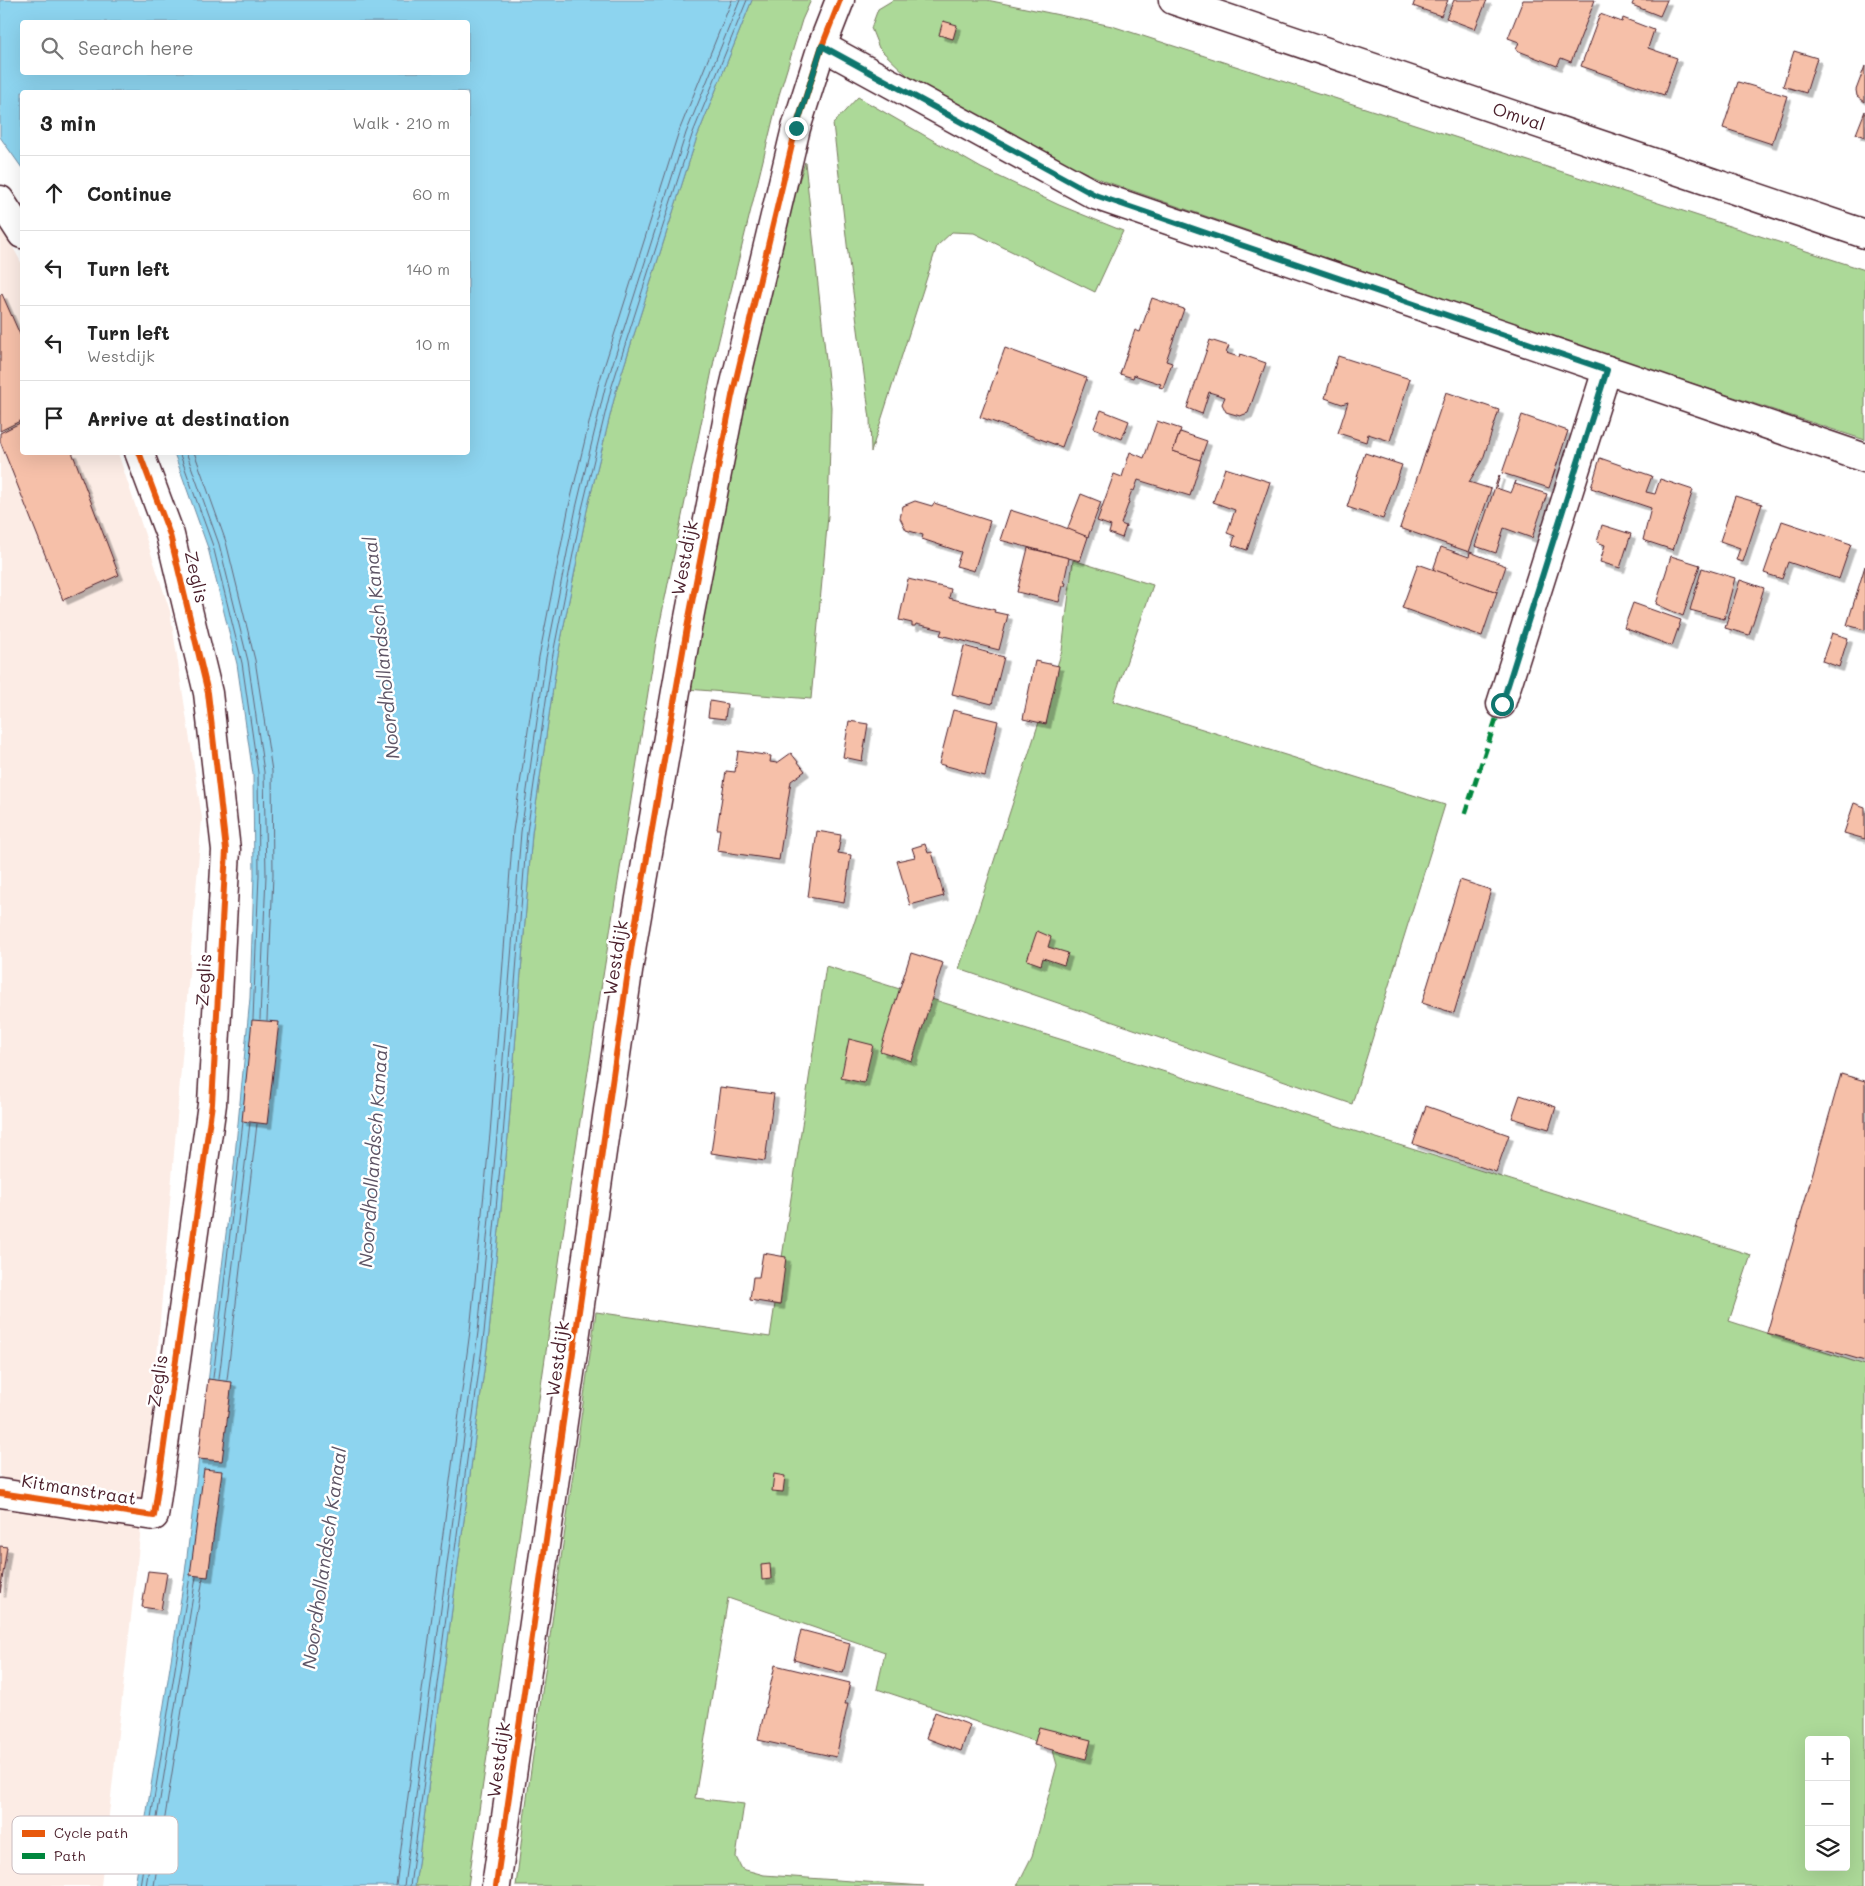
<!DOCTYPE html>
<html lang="en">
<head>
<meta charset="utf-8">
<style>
  :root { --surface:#fff; --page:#f2f2f2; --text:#222; --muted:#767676; --line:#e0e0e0 }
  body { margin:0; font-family:Mali,sans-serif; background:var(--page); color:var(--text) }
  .controls { position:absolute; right:15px; bottom:15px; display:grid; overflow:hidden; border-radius:5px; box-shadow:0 5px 20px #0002 }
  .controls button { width:45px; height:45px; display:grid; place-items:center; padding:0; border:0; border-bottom:1px solid var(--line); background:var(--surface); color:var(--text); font:25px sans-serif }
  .stop { position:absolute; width:15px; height:15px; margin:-11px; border:4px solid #0f766e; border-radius:50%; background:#fff }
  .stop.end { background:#0f766e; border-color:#fff; box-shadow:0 1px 5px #0008 }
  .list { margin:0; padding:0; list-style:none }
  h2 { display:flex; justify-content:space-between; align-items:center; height:65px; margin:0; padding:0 20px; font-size:21px }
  h2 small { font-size:16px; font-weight:400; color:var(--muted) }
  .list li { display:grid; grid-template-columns:32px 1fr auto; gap:15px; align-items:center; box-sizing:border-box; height:75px; padding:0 20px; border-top:1px solid var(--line) }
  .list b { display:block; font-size:19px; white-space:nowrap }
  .list p { margin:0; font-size:16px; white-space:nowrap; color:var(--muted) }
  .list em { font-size:16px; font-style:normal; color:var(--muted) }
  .icon { flex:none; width:28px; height:28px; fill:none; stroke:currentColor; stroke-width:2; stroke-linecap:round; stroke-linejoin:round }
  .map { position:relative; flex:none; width:1865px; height:1886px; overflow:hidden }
  .search { position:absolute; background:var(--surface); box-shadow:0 5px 20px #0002; left:20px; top:20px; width:450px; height:55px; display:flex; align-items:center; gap:12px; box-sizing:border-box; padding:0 18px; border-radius:5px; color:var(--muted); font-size:19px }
  .panel { position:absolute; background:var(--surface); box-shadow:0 5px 20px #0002; left:20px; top:90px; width:450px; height:365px; border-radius:5px }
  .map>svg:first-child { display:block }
  .built { fill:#fcece5 }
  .green { fill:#acd998; stroke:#7b7c62; fill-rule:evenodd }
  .water { fill:#8dd4ef; stroke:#728ca1; fill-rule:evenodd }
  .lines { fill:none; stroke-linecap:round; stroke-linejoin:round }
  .shore { stroke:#656779; stroke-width:1 }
  .building { fill:#f6c0a9; stroke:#4a1f2b; filter:url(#shadow) }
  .minor-casing { stroke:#4a1f2b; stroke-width:31 }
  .minor { stroke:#fff; stroke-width:28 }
  .quiet { stroke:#00873e; stroke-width:5; stroke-dasharray:10 5; stroke-linecap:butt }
  .cycleway-casing { stroke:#fff; stroke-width:9 }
  .cycleway { stroke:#e8590c; stroke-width:6 }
  .route { stroke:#0f766e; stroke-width:6 }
  .labels { text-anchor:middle; stroke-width:5; stroke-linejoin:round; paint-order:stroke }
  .street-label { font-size:18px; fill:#4a1f2b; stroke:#fff }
  .water-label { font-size:19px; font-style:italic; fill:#5e5566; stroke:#fff }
  .key { fill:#fff; stroke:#c9bcbf; stroke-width:1 }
  .key-label { font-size:14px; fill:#4a1f2b }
</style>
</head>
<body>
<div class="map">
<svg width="1865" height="1886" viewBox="0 0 1865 1886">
  <defs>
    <filter id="shadow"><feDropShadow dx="4.5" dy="4.5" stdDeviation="0" flood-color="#0004"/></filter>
  </defs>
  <rect width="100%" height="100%" fill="#fff"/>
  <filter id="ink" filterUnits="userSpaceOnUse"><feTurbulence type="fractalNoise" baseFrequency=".02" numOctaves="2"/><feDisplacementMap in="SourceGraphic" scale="10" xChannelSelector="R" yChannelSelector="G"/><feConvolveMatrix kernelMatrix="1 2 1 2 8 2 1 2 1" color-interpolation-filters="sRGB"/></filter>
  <g filter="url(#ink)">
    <!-- built -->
    <path class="built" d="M0,228L9,240L22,264V452L118,453L170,611L202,818L148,1465L101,1886H0Z"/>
    <!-- green -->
    <g class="green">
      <path d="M752,0H811L802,20L779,95L715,356L656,642L575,1153L468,1886H415L489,1333L508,1136L532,833L557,660L587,510L616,391L697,137Z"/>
      <path d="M893,0H987L1112,26L1865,270V440L1621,360L1107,182L1011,139L912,80L879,48L871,28L878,9Z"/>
      <path d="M858,97L981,168L1059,205L1123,231L1095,292L974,233L952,232L937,246L871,452L870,419L850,270L833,124Z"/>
      <path d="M805,162L831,407L828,516L811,699L687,689L751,372L783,232Z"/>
      <path d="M1073,560L1153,585L1113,701L1445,805L1352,1104L959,969L1062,651Z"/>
      <path d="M826,966L1751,1255L1729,1321L1865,1365V1886H1017L1032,1856L1057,1765L1052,1747L877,1689L885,1652L728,1598L695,1798L744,1804L736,1857L742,1869L764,1875L924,1886H516L524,1819L596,1312L770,1337ZM1809,1740H1846V1867H1809Z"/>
    </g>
    <!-- water -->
    <path class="water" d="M0,0H752L697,137L616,391L587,510L557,660L532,833L508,1136L489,1333L415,1886H135L185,1573L233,1176L250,998L254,875L253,774L237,664L208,548L174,453L468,452V92H22V168L0,137ZM22,22H468V72H22Z"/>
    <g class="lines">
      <!-- shore -->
      <g class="shore">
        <path d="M179,452L213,546L242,663L258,773L259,875L253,1019"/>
        <path d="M186,452L219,544L248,661L264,772L266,875L260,1019"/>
        <path d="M194,452L226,542L255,660L272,771L273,875L267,1020"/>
        <path d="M213,1378L243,1122"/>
        <path d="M219,1379L250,1123"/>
        <path d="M227,1380L257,1124"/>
        <path d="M140,1886L190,1576"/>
        <path d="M146,1886L196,1577"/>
        <path d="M154,1886L203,1578"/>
        <path d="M396,1886L470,1331L490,1134L513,831L539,657L569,506L598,386L679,131L732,0"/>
        <path d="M404,1886L478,1332L497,1135L521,832L546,658L576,508L605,388L686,133L740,0"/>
        <path d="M410,1886L484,1333L503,1136L527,832L552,659L582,509L611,389L692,135L747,0"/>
      </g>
    </g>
    <!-- building -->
    <g class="building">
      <path d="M1415,0H1448L1441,16L1413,6Z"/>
      <path d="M1454,0H1487L1475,29L1446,18Z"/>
      <path d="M1523,0H1595L1571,62L1561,58L1557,66L1516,50L1519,42L1508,38Z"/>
      <path d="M1634,0H1667L1660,16L1632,5Z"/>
      <path d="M1600,14L1622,22L1623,18L1654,30L1648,48L1677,58L1664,95L1581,66Z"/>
      <path d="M943,21L957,25L953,39L939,35Z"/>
      <path d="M1794,51L1817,58L1806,93L1783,86Z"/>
      <path d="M1865,66V102L1857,96L1856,90Z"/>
      <path d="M1738,82L1787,96L1772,144L1723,128Z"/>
      <path d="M1865,111V137L1856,134Z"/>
      <path d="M2,294L22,339V420L0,431V295Z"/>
      <path d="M1152,298L1184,309L1166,361L1172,363L1163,388L1159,387L1161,384L1134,375L1133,378L1120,374L1135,330L1140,332Z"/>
      <path d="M1210,340L1229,346L1226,353L1239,357L1240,354L1266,363L1248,413L1240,416L1226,412L1222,404L1225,397L1209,392L1202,414L1187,408Z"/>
      <path d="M1005,348L1087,378L1062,447L980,417Z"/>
      <path d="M1338,356L1410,379L1390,441L1368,434L1366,442L1338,433L1348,402L1342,404L1325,398Z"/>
      <path d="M1446,392L1499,410L1483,459L1469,482L1491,489L1469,552L1400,528Z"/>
      <path d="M1101,410L1129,421L1122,439L1094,428Z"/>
      <path d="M1522,415L1568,431L1549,488L1502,473Z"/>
      <path d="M1157,421L1181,429L1173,451L1201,460L1190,496L1138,480L1134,491L1132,490L1128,501L1129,502L1121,524L1126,526L1122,538L1109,533L1111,526L1097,521L1114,474L1122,477L1130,452L1144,458Z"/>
      <path d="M22,422V452H72L119,575L63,600L0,441V433Z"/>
      <path d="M1180,432L1207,441L1200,460L1173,451Z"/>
      <path d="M1365,453L1402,465L1383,519L1347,507Z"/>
      <path d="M1600,458L1652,476L1646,492L1655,494L1660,479L1693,490L1673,550L1643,540L1651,508L1591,488Z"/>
      <path d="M1225,468L1270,482L1247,550L1232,545L1235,536L1227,533L1235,510L1213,502Z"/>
      <path d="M1499,475L1500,476L1496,488L1511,493L1516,481L1515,484L1547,494L1532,538L1504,528L1496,553L1475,546Z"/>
      <path d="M1081,494L1101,502L1088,537L1067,530Z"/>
      <path d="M1735,496L1762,504L1743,562L1736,560L1740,548L1720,541Z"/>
      <path d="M915,501L932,506L934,503L990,521L974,571L956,566L961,552L922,539L923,535L906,530L900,518L903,506Z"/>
      <path d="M1010,510L1061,526L1088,537L1080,561L1000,540Z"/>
      <path d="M1782,521L1851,544L1839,579L1788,562L1782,579L1764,573Z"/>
      <path d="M1602,525L1631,534L1620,568L1600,562L1605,545L1597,542Z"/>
      <path d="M1441,547L1469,557L1470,552L1506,566L1497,592L1433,570Z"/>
      <path d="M1028,548L1069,558L1064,582L1066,583L1065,586H1063L1059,602L1017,592Z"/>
      <path d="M1671,556L1700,565L1683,616L1656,604Z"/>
      <path d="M1418,564L1497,592L1482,636L1402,608Z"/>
      <path d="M1865,566V630L1847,625Z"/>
      <path d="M1702,568L1735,578L1724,619L1690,610Z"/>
      <path d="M908,579L951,589L949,598L995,610L994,612L1008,615L999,650L940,635L942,630L916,624L915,626H912V623L899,620Z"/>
      <path d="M1740,580L1764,588L1749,635L1725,628Z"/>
      <path d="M1633,603L1681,620L1672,646L1624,628Z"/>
      <path d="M1832,633L1848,638L1839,667L1822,661Z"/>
      <path d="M964,646L1004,657L992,704L952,694Z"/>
      <path d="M1035,661L1059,666L1046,724L1023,719Z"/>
      <path d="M710,701L727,704L725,719L708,717Z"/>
      <path d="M953,710L998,721L985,776L939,764Z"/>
      <path d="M849,721L868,724L862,761L843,757Z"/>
      <path d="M738,751L771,756L770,762L777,763L791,753L805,771L791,781L779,860L717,851L720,829H717L726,771L735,772Z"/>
      <path d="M1854,803L1865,807V839L1844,833Z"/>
      <path d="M817,831L841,835L838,853L851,855L844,903L808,897Z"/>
      <path d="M925,844L928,853L932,852L944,896L910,905L897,861L915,857L912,848Z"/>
      <path d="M1460,880L1491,890L1454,1013L1422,1003Z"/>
      <path d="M1037,931L1051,937L1048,947L1068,953L1064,965L1043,958L1041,965L1027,960Z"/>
      <path d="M911,953L943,963L912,1061L880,1051Z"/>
      <path d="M252,1020L279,1022L267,1124L242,1121Z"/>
      <path d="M849,1039L873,1045L864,1083L841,1078Z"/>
      <path d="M1841,1074L1865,1081V1361L1767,1333Z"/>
      <path d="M720,1087L774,1094L765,1161L711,1153Z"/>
      <path d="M1520,1095L1556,1107L1549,1129L1512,1118Z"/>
      <path d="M1426,1106L1509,1135L1496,1172L1413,1144Z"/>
      <path d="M763,1253L786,1257L780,1305L750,1300L753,1277H759Z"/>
      <path d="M208,1379L232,1382L222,1461L198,1459Z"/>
      <path d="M204,1469L222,1471L208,1577L190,1575Z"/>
      <path d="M774,1474L785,1476L783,1492L772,1491Z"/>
      <path d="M0,1546L7,1547L0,1593Z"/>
      <path d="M770,1564L771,1579L762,1580L761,1565Z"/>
      <path d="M148,1571L167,1573L161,1610L142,1607Z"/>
      <path d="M801,1630L850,1643L843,1673L794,1660Z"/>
      <path d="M775,1665L850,1683L845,1704H848L836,1757L758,1740Z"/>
      <path d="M935,1712L970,1725L961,1751L926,1738Z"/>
      <path d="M1039,1727L1091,1740L1086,1759L1034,1745Z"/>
    </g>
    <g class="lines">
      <!-- minor casing -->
      <g class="minor-casing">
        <g id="minor">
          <path id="s1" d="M1173,0L1865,234"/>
          <path d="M822,46L1095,195L1865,458"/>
          <path d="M0,200L22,234"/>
          <path d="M1501,704L1607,370"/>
          <path d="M0,1493L154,1516L212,1104L226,850L208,693L170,535L139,452"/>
          <path d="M496,1886L632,944L687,628L732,396L796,128L822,46L840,0"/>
        </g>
      </g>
      <!-- minor -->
      <use href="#minor" class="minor"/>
      <!-- quiet -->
      <path class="quiet" d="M1465,814L1501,704"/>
      <!-- cycleway casing -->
      <g class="cycleway-casing">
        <g id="cycleway">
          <path d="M0,1493L154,1516L212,1104L226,850L208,693L170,535L139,452"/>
          <path d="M496,1886L632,944L687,628L732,396L796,128L822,46L840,0"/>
        </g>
      </g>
      <!-- cycleway -->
      <use href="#cycleway" class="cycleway"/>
    </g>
  </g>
  <g class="lines" filter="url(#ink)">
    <!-- route -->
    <path class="route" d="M796,128L822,46L1095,195L1607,370L1502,704"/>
  </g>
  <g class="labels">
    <!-- street labels -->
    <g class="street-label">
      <text dy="6" stroke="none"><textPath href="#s1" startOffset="365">Omval</textPath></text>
      <text transform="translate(685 558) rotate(-79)" y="6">Westdijk</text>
      <text transform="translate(196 577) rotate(77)" y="6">Zeglis</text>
      <text transform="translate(616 958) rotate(-81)" y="6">Westdijk</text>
      <text transform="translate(204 980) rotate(-87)" y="6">Zeglis</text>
      <text transform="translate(558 1359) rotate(-82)" y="6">Westdijk</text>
      <text transform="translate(158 1381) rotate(-82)" y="6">Zeglis</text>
      <text transform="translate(79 1490) rotate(9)" y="6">Kitmanstraat</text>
      <text transform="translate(499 1760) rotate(-82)" y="6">Westdijk</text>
    </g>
    <!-- water labels -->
    <g class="water-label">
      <text transform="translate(381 648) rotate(-96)" y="7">Noordhollandsch Kanaal</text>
      <text transform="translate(373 1156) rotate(-86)" y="7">Noordhollandsch Kanaal</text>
      <text transform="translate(324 1558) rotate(-82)" y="7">Noordhollandsch Kanaal</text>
    </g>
  </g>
  <!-- legend -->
  <rect x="12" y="1816" width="166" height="58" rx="8" class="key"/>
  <rect x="22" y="1830" width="23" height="7" fill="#e8590c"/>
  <rect x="22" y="1853" width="23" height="6" fill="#00873e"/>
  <g class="key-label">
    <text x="54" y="1838">Cycle path</text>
    <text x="54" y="1861">Path</text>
  </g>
</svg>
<div class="controls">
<button>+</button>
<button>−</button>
<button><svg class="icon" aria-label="layers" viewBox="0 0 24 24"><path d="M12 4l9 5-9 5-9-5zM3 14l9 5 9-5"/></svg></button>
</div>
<div class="stop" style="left:1502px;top:704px"></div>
<div class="stop end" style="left:796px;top:128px"></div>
<div class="search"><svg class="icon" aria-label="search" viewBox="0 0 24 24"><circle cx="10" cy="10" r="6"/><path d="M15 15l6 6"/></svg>Search here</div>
<section class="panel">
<h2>3 min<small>Walk · 210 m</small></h2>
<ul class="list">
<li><svg class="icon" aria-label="ahead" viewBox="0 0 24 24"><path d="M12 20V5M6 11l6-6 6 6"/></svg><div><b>Continue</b></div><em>60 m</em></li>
<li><svg class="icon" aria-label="left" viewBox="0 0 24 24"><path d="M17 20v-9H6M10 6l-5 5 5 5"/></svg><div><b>Turn left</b></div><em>140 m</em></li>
<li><svg class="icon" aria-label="left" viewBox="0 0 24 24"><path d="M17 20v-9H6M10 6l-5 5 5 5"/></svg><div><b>Turn left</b><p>Westdijk</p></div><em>10 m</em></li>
<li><svg class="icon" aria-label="arrive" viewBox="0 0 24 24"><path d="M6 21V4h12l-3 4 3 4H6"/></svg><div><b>Arrive at destination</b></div></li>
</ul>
</section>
</div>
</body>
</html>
